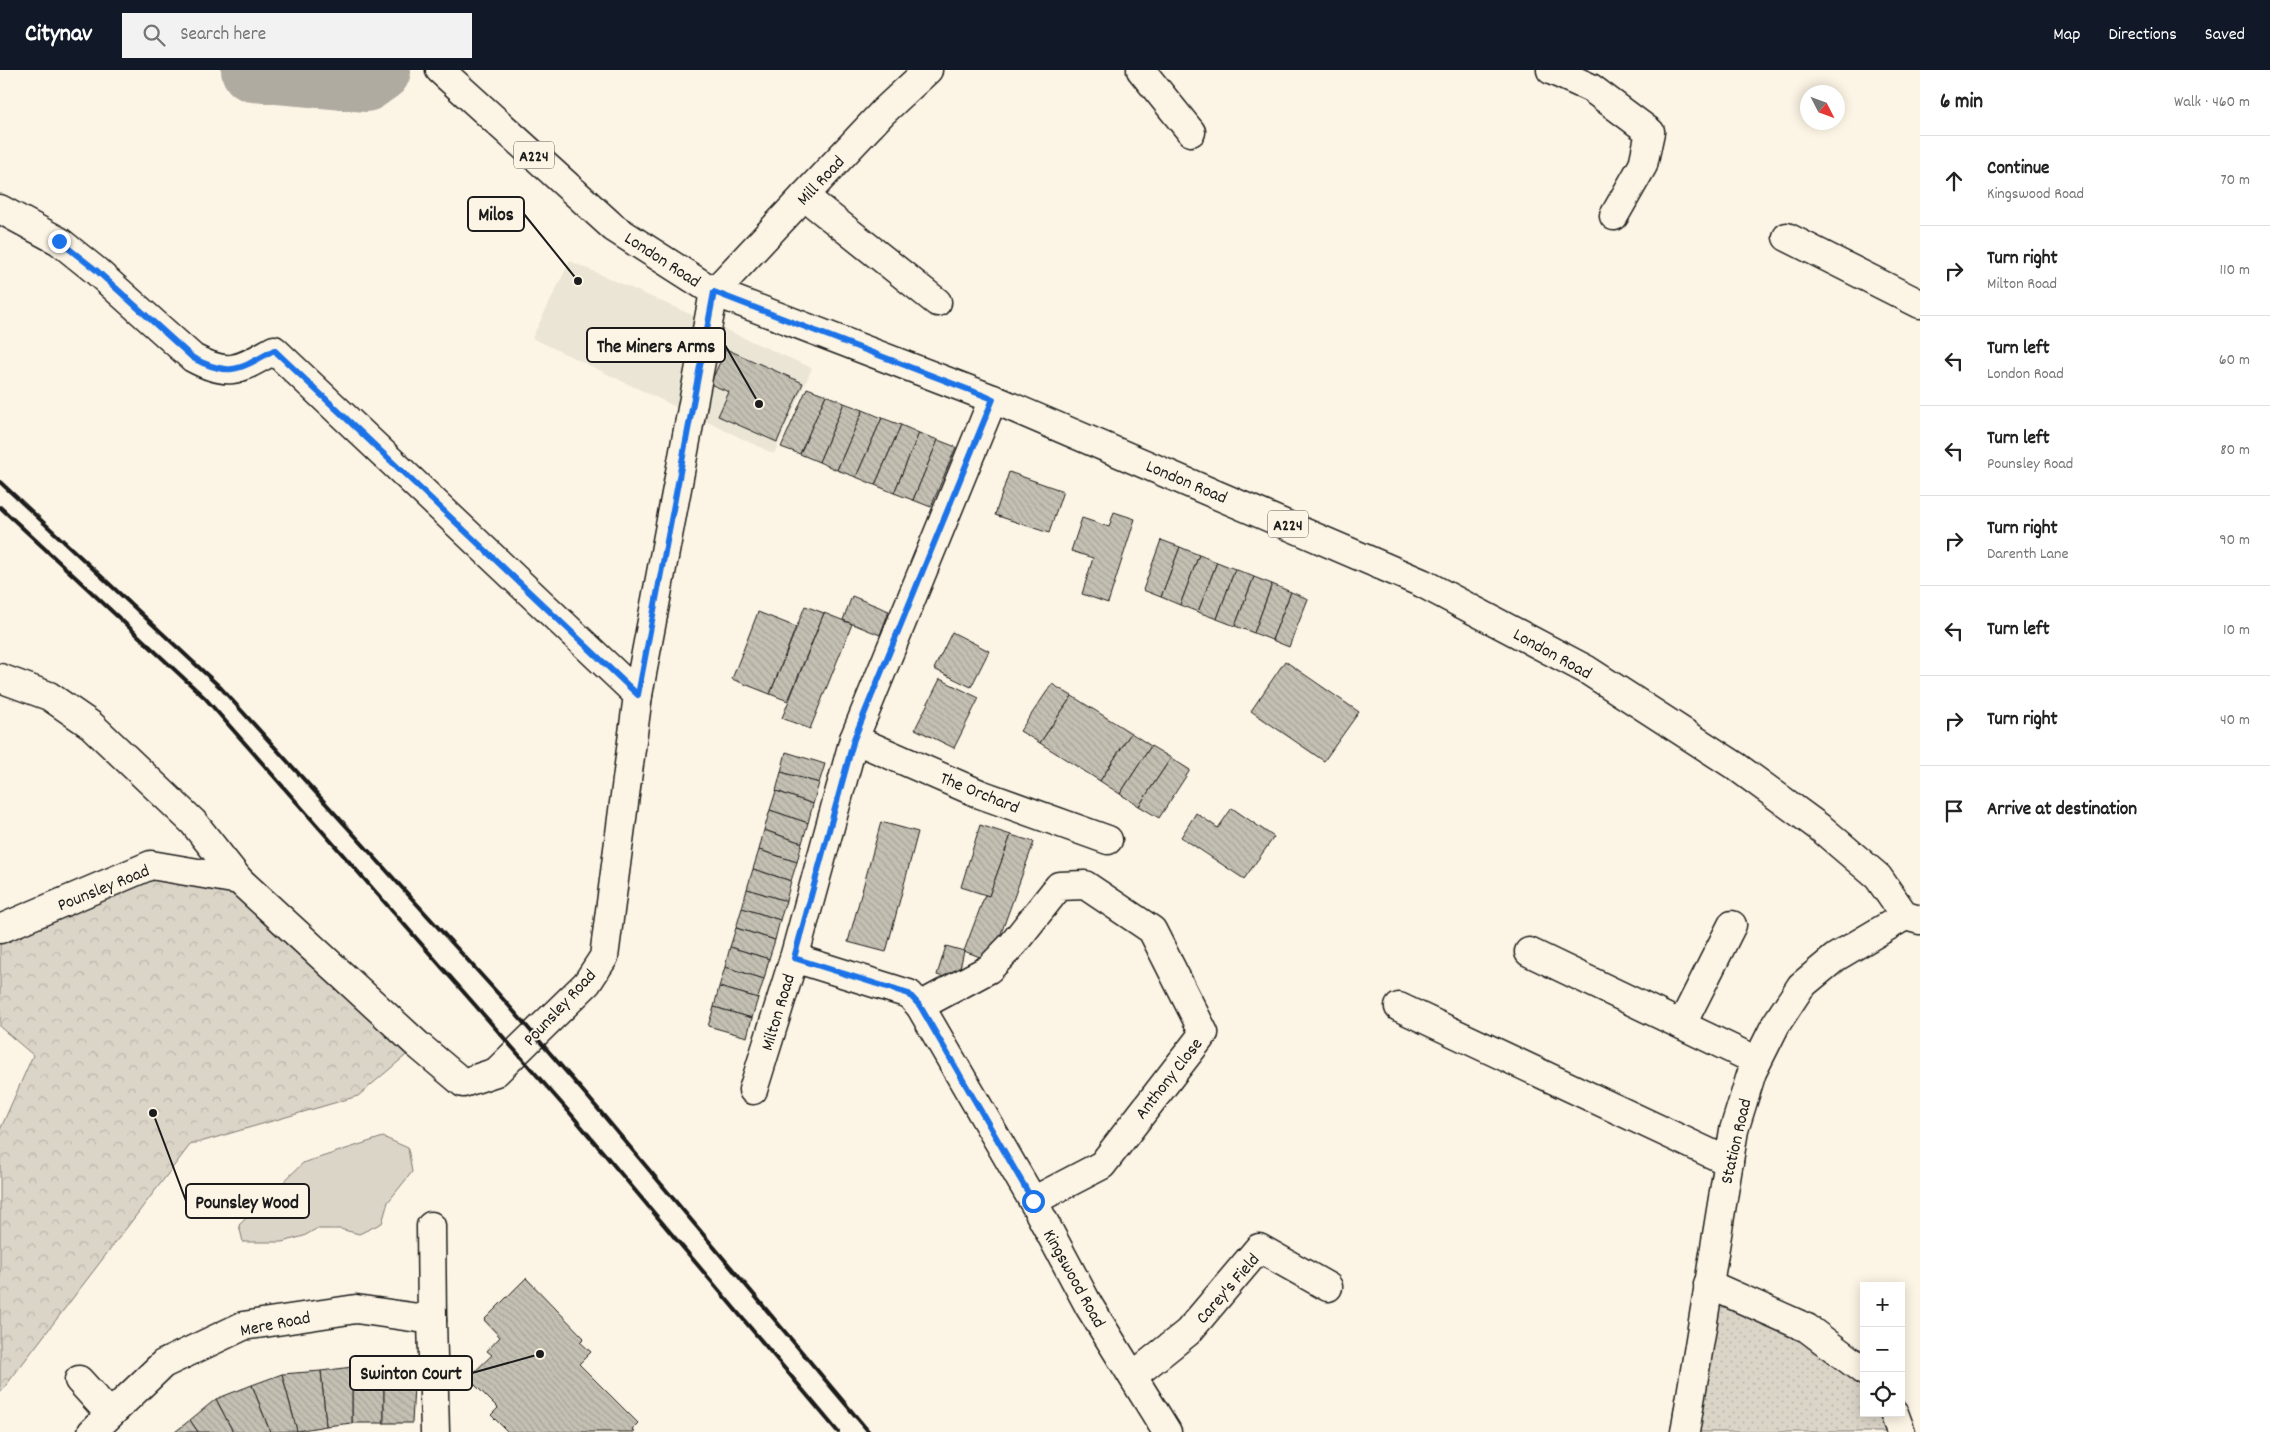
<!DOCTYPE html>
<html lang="en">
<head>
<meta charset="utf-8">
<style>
  :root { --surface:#fff; --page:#f2f2f2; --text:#222; --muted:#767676; --line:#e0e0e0; --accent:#111827 }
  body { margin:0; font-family:Dekko,sans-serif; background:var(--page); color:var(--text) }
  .controls { position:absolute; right:15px; bottom:15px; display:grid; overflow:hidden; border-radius:0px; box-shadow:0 2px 12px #0003 }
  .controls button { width:45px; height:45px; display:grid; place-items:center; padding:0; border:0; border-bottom:1px solid var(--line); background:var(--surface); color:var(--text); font:25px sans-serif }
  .compass { position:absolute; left:1800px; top:15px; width:45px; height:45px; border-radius:50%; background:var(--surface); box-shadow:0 2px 12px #0003; rotate:132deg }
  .stop { position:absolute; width:15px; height:15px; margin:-11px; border:4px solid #1a73e8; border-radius:50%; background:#fff }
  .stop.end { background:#1a73e8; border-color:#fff; box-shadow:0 1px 5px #0008 }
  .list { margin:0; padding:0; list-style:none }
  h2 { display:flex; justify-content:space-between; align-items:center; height:65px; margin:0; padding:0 20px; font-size:21px }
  h2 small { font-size:16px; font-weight:400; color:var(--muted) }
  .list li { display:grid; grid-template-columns:32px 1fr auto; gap:15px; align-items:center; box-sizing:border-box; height:90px; padding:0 20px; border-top:1px solid var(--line) }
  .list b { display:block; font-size:19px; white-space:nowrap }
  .list p { margin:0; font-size:16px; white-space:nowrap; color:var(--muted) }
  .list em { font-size:16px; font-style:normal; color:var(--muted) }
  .icon { flex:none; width:28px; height:28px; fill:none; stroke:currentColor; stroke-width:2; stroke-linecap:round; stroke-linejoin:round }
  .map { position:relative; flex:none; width:1920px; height:1362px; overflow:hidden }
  header { display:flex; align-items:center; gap:30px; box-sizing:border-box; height:70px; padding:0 25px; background:var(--accent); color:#fff }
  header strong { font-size:24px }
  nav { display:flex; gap:28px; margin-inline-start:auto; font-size:18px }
  .search { width:350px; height:45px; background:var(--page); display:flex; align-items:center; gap:12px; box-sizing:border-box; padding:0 18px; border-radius:0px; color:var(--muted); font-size:19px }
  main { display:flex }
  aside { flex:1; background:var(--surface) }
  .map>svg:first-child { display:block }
  .built { fill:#ebe5d6 }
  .grass { fill:url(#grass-dots); stroke:#7c7872 }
  .forest { fill:url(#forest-crowns); stroke:#7c7872 }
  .green { fill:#dbd5c8; stroke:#7c7872 }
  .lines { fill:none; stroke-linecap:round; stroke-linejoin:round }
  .river { stroke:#b0aba1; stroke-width:64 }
  .building { fill:url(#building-back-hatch); stroke:#1c1c1c }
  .minor-casing { stroke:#1c1c1c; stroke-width:31 }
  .major-casing { stroke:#1c1c1c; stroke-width:31 }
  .minor { stroke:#fcf5e5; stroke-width:28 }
  .major { stroke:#fcf5e5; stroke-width:28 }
  .rail { stroke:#1c1c1c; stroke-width:4 }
  .route { stroke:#1a73e8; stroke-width:6 }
  .labels { text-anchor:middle; stroke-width:4; stroke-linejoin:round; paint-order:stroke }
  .shield { fill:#fcf5e5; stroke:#5f5d58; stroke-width:1 }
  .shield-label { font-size:16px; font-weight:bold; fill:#1c1c1c }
  .street-label { font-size:18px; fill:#1c1c1c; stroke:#fcf5e5 }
  .leader { fill:none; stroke:#1c1c1c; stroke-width:2 }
  .callout-dot { fill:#1c1c1c; stroke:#fcf5e5; stroke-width:2 }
  .callout { fill:#fcf5e5; stroke:#1c1c1c; stroke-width:2 }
  .callout-label { font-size:19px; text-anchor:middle; font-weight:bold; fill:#1c1c1c }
</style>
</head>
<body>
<header>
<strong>Citynav</strong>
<div class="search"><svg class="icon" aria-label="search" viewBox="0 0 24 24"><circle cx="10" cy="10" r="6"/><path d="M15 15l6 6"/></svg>Search here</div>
<nav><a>Map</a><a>Directions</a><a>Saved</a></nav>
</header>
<main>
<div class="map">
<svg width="1920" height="1362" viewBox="0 0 1920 1362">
  <defs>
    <pattern id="grass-dots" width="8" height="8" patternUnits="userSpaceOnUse" patternTransform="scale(1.25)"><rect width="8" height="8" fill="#dbd5c8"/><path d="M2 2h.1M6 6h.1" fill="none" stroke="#bbb6ab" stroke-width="1.8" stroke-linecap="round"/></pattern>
    <pattern id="forest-crowns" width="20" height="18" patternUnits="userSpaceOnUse" patternTransform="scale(1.25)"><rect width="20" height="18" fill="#dbd5c8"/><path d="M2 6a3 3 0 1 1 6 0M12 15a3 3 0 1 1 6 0" fill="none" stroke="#bbb6ab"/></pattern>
    <pattern id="building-back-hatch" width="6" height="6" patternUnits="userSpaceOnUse" patternTransform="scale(1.25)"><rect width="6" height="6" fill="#c4c0b3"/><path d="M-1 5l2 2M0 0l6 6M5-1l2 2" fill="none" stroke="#a8a499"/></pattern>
  </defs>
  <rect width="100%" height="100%" fill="#fcf5e5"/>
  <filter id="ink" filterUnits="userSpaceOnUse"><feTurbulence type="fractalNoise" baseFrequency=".02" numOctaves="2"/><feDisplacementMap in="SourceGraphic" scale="10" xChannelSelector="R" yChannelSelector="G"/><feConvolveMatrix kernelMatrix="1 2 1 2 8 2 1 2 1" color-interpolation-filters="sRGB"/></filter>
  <g filter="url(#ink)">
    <!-- built -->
    <path class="built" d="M570,191L812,298L774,384L532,268Z"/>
    <!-- grass -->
    <path class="grass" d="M1708,1214L1864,1301V1343H1894L1901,1362H1685Z"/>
    <!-- forest -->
    <path class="forest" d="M151,795L239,810L418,975L358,1026L190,1075L0,1323V1060L33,985L0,957V872Z"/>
    <!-- green -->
    <path class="green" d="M383,1067L408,1078L412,1102L388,1132L382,1153L359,1164L340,1159H316L304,1166L282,1172H243L239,1155L303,1093Z"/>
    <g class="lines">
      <!-- river -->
      <path class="river" d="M253,0L365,10L379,0"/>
    </g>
    <!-- building -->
    <g class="building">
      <path d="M726,279L803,313L777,372L718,346L729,322L710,314Z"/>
      <path d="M807,318L826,325L800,384L781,377Z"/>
      <path d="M826,325L844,333L819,392L800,384Z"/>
      <path d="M844,333L863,340L837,400L819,392Z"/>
      <path d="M863,340L882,348L856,407L837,400Z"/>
      <path d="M882,348L901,355L875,415L856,407Z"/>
      <path d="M901,355L919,363L894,423L875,415Z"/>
      <path d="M919,363L938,370L913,430L894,423Z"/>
      <path d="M938,370L956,377L931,437L913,430Z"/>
      <path d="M1009,402L1063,421L1049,463L995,445Z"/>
      <path d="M1114,442L1135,449L1108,533L1082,524L1093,488L1071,481L1082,448L1109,457Z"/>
      <path d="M1161,470L1180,477L1161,527L1143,520Z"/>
      <path d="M1180,477L1199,485L1180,535L1161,527Z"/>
      <path d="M1199,485L1217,492L1198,542L1180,535Z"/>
      <path d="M1217,492L1235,499L1217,549L1198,542Z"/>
      <path d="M1235,499L1254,507L1235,556L1217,549Z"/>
      <path d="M1254,507L1272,514L1254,563L1235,556Z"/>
      <path d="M1272,514L1291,522L1272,570L1254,563Z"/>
      <path d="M1291,522L1308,529L1289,577L1272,570Z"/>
      <path d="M852,526L889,541L880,565L843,550Z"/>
      <path d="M805,536L824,543L788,631L770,624Z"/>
      <path d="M758,542L796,557L770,624L732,609Z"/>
      <path d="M824,543L852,554L810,659L782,648Z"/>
      <path d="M952,562L989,581L971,617L934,599Z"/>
      <path d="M1285,591L1359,642L1324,691L1251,641Z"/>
      <path d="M940,609L979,628L954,678L915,659Z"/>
      <path d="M1052,614L1072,626L1040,673L1020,661Z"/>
      <path d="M1072,626L1131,663L1100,711L1040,673Z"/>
      <path d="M1131,663L1151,676L1120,724L1100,711Z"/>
      <path d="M1151,676L1171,688L1139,736L1120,724Z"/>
      <path d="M786,682L825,694L819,713L781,702Z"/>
      <path d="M1171,688L1190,700L1159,748L1139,736Z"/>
      <path d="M781,702L819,713L813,734L776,721Z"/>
      <path d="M776,721L813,734L808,753L770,740Z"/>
      <path d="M1232,738L1274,767L1244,809L1181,767L1196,743L1218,758Z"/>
      <path d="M770,740L808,753L802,773L764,760Z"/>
      <path d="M881,752L918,762L886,882L848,872Z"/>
      <path d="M980,755L1011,765L989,826L961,817Z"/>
      <path d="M764,760L802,773L797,792L759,780Z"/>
      <path d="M1011,765L1034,772L991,891L964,881L985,825L989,826Z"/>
      <path d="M759,780L797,792L791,811L753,799Z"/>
      <path d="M753,799L791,811L786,831L747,819Z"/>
      <path d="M747,819L786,831L780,850L742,838Z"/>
      <path d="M742,838L780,850L775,870L736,858Z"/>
      <path d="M736,858L775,870L769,889L730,877Z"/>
      <path d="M946,876L964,881L957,911L937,905Z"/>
      <path d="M730,877L769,889L764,909L725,897Z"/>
      <path d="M725,897L764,909L758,928L719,917Z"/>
      <path d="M719,917L758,928L752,948L714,937Z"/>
      <path d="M714,937L752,948L747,967L708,956Z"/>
      <path d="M526,1208L584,1268L580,1272L591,1282L579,1294L638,1353L632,1359L635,1362H508L491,1345L498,1338L468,1308L492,1285L487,1281L500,1267L484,1250Z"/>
      <rect x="352" y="1297" width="32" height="56"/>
      <path d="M352,1297V1353L326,1356L321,1301Z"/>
      <path d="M384,1297H415L412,1353H384Z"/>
      <path d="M321,1301L326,1356L297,1361L282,1304Z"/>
      <path d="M282,1304L297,1361L270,1362L252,1315Z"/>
      <path d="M252,1315L270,1362H233L216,1329Z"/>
      <path d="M216,1329L233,1362H198L190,1350Z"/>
      <path d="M190,1350L198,1362H175Z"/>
    </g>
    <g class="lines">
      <!-- minor casing -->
      <g class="minor-casing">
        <g id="minor">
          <path d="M1141,0L1191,62"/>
          <path d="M1551,0L1591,18L1650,62L1643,95L1614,146"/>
          <path d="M804,126L937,232"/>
          <path d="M0,139L59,171L95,200L193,288C230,308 240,299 274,280L638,625"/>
          <path d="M1787,167L1920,234"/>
          <path d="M0,608L49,626L91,655L193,752L239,810"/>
          <path d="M854,669L980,724L1108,770"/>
          <path d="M0,859L151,795L239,810L418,975L463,1013L496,1002L587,913L604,887L638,625L714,222L883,42L928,0"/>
          <path d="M1529,882L1757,991"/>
          <path d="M794,888L909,924L920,936L1033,1131L1089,1236L1167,1362"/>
          <path d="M920,936L989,899L1013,874L1059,816L1085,815L1152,860L1204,963L1102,1095L1033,1131"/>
          <path d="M1399,937L1729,1092"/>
          <path d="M1682,954L1732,855"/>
          <path d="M753,1020L794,888L854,669L993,329"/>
          <path d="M431,1156L432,1250"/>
          <path d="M1708,1214L1807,1258L1864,1301"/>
          <path d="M1133,1306L1188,1262L1259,1178L1328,1217"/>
          <path d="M79,1310L110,1344"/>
          <path d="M1894,1343L1901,1362"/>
          <path d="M92,1362L163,1294L243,1256L356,1239L432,1250L435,1362"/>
          <path d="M1685,1362L1734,1060L1752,1002L1776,954L1801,916L1836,887L1905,846"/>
        </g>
      </g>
      <!-- major casing -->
      <g class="major-casing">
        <path id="major" d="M440,0L614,158L714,222L993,329L1422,513L1587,600L1737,697L1823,760L1878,807L1905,846L1920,850"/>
      </g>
      <!-- minor -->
      <use href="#minor" class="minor"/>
      <!-- major -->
      <use href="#major" class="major"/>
      <!-- rail -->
      <g class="rail">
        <path d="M0,412L221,618L503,929L588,1027L869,1362"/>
        <path d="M0,437L205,628L570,1043L838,1362"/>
      </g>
    </g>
  </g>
  <g class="lines" filter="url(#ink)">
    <!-- route -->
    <path class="route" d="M59,171L96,200L193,288C230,308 240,299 274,280L638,625L714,222L993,329L854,669L794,888L909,924L920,936L1033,1131"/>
  </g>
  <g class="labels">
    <!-- shield labels -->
    <g class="shield">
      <rect x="514" y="71.5" width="40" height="27" rx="4"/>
      <rect x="1268" y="440.5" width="40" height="27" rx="4"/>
    </g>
    <g class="shield-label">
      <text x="534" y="91">A224</text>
      <text x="1288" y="460">A224</text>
    </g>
    <!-- street labels -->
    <g class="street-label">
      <text transform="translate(820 110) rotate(-47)" y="6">Mill Road</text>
      <text transform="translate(663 189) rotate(33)" y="6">London Road</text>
      <text transform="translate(1187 411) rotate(23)" y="6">London Road</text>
      <text transform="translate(1553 583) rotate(29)" y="6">London Road</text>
      <text transform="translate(980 722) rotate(22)" y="6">The Orchard</text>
      <text transform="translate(103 817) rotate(-22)" y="6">Pounsley Road</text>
      <text transform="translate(559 937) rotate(-47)" y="6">Pounsley Road</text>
      <text transform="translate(777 942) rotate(-73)" y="6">Milton Road</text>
      <text transform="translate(1168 1008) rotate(-52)" y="6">Anthony Close</text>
      <text transform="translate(1735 1071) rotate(-77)" y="6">Station Road</text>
      <text transform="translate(1075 1208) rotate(61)" y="6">Kingswood Road</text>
      <text transform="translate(1227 1218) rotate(-49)" y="6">Carey's Field</text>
      <text transform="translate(275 1253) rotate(-11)" y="6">Mere Road</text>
    </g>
  </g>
  <!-- callouts -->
  <path class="leader" d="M578 211L524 144M759 334L725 275M153 1043L186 1131M540 1284L472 1303"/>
  <g class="callout-dot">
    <circle cx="578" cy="211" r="5"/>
    <circle cx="759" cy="334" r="5"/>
    <circle cx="153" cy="1043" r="5"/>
    <circle cx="540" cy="1284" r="5"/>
  </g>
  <g class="callout">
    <rect x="468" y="127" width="56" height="34" rx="5"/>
    <rect x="587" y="258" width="138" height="34" rx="5"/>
    <rect x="186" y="1114" width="123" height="34" rx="5"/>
    <rect x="350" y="1286" width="122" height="34" rx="5"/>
  </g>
  <g class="callout-label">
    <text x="496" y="150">Milos</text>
    <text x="656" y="282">The Miners Arms</text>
    <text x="247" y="1138">Pounsley Wood</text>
    <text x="411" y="1309">Swinton Court</text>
  </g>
</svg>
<div class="controls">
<button>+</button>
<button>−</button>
<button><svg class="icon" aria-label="locate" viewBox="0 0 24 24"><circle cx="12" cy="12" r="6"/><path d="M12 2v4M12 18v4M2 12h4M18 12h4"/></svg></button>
</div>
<svg class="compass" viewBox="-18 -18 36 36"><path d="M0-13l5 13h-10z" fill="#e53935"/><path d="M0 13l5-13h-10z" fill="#767676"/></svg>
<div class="stop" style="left:1033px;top:1131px"></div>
<div class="stop end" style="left:59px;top:171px"></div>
</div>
<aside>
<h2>6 min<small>Walk · 460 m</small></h2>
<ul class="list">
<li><svg class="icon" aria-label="ahead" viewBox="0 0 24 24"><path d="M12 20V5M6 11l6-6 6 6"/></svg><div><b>Continue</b><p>Kingswood Road</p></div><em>70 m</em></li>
<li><svg class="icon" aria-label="right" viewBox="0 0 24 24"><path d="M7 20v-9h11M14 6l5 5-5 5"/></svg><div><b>Turn right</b><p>Milton Road</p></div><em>110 m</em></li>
<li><svg class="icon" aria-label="left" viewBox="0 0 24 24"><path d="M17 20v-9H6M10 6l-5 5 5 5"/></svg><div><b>Turn left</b><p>London Road</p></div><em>60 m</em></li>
<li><svg class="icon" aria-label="left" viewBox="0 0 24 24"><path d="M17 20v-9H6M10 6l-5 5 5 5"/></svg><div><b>Turn left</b><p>Pounsley Road</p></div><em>80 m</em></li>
<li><svg class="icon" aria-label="right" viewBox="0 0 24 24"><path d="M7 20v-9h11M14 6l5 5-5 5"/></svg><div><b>Turn right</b><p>Darenth Lane</p></div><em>90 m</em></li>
<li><svg class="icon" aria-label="left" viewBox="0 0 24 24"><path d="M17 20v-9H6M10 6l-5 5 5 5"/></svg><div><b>Turn left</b></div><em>10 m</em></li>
<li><svg class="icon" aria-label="right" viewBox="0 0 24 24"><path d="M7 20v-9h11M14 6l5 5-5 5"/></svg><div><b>Turn right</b></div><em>40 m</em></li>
<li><svg class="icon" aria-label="arrive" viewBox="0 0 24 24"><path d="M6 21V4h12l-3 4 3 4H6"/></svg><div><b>Arrive at destination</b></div></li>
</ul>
</aside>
</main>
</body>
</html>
